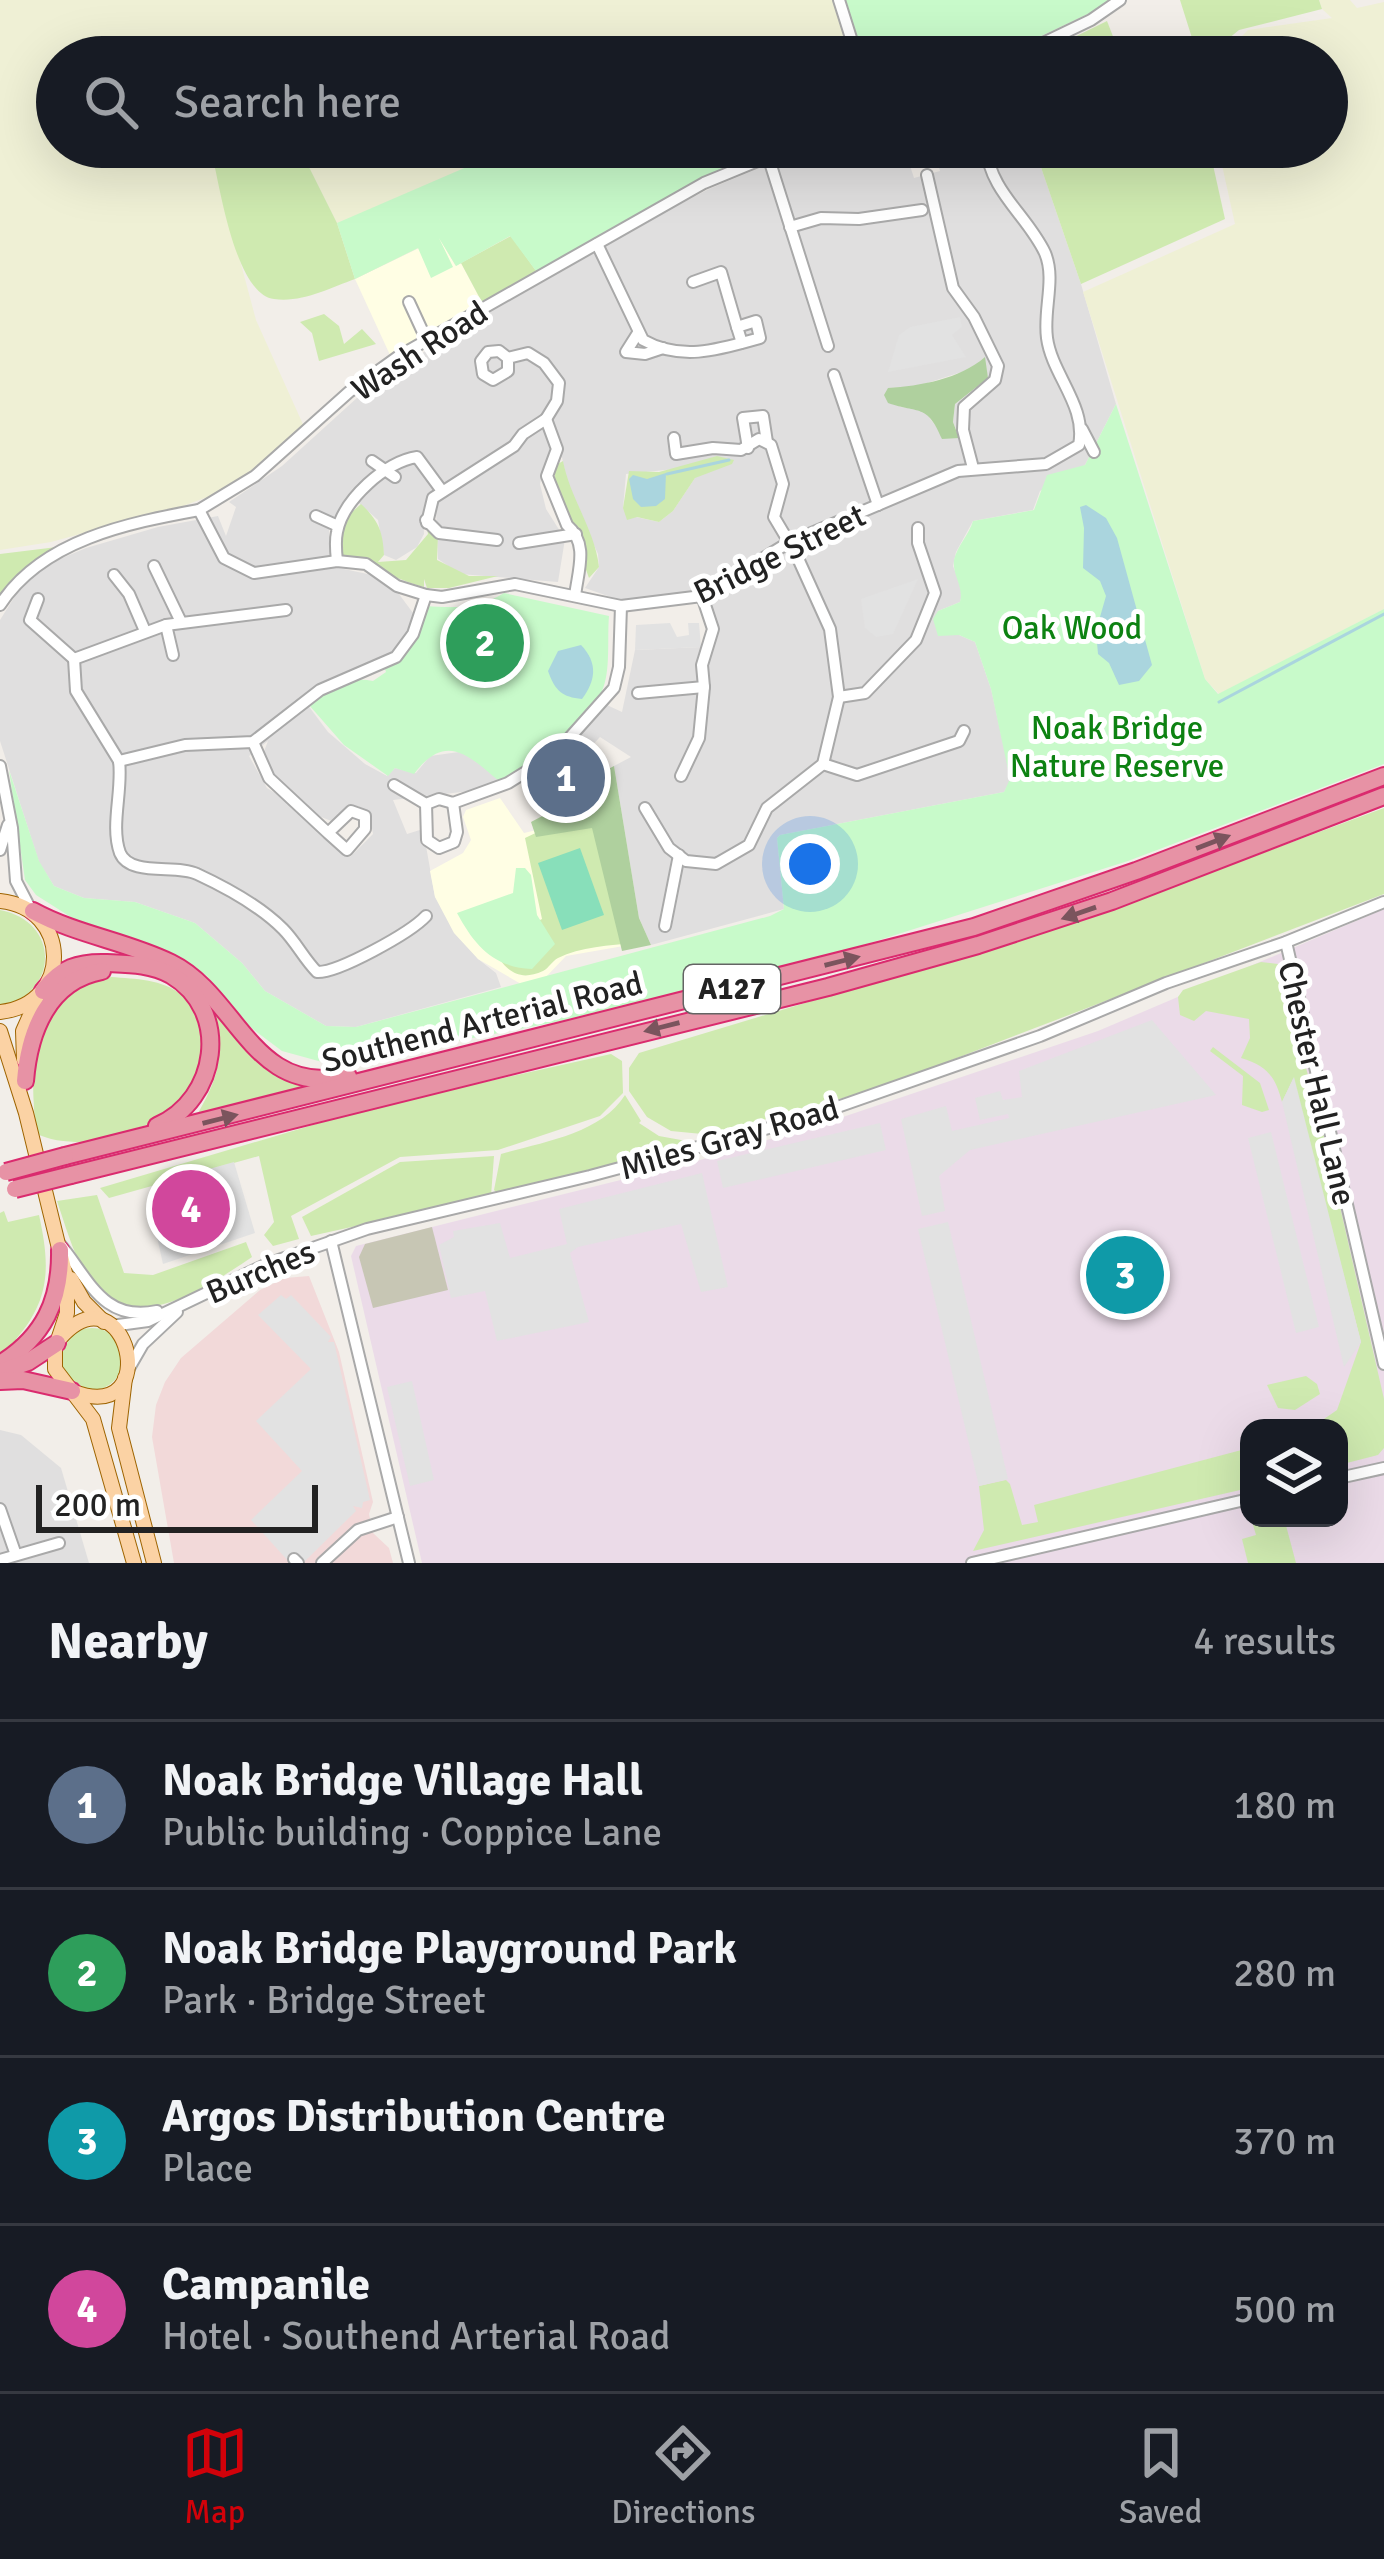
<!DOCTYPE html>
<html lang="en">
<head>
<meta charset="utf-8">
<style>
  :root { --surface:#171b24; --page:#242831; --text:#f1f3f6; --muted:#9ea1a6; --line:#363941; --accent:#d1020a }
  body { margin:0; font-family:Signika,sans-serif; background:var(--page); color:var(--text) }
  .controls { position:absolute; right:36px; bottom:36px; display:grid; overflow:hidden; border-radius:24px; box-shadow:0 12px 48px #0002 }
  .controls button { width:108px; height:108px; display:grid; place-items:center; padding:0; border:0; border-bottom:3px solid var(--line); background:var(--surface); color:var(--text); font:60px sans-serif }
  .scale { position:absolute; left:36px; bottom:30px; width:282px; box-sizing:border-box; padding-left:12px; border:6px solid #222; border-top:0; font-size:33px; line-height:42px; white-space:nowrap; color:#222; -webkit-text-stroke:9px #fff; paint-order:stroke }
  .you { position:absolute; left:810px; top:864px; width:42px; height:42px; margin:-30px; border:9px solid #fff; border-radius:50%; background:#1a73e8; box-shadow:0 0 0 18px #1a73e833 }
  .badge { display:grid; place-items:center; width:78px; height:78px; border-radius:50%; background:var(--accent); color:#fff; font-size:39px; font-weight:700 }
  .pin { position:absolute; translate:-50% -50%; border:6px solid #fff; box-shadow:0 3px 12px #0006 }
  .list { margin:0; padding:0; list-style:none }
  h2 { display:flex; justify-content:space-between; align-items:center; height:156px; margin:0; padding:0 48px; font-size:51px }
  h2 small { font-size:39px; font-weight:400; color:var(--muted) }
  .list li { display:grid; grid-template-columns:78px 1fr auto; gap:36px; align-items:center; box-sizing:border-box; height:168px; padding:0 48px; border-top:3px solid var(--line) }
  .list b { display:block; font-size:45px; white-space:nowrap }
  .list p { margin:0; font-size:39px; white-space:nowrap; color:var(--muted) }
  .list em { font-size:39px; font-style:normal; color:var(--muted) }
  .icon { flex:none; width:66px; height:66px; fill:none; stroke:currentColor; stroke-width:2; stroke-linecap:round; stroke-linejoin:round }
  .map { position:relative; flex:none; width:1384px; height:1563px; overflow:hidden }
  .search { position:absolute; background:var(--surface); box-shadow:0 12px 48px #0002; left:36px; right:36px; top:36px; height:132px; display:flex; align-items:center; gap:30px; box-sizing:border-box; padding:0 42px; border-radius:66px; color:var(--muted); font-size:45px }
  .sheet { height:828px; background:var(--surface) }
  nav { display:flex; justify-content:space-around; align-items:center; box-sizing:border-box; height:168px; border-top:3px solid var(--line); background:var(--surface); font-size:33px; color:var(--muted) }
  nav a { display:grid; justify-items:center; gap:6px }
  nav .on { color:var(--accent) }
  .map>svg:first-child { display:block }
  .residential { fill:#e0dfdf; fill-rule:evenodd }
  .commercial { fill:#f2d9d9 }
  .industrial { fill:#ebdbe8; fill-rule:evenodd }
  .education { fill:#fffee4 }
  .construction { fill:#c7c6b4 }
  .farmland { fill:#eff0d5 }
  .grass { fill:#cfeab0 }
  .forest { fill:#afd09e }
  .park { fill:#c8faca }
  .pitch { fill:#88dfba }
  .parking { fill:#e2e2e2 }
  .water { fill:#aad5de }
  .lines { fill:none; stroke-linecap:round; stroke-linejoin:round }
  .stream { stroke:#aad5de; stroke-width:3 }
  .minor-casing { stroke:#a9a9a9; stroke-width:14 }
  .major-casing { stroke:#9e6401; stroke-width:16 }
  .highway-casing { stroke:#da2b6e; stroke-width:20 }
  .minor { stroke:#fff; stroke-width:10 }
  .major { stroke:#fbd2a4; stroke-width:14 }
  .highway { stroke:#e792a5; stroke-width:16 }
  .highway-bridge-casing { stroke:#da2b6e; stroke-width:20; stroke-linecap:butt }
  .highway-bridge { stroke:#e792a5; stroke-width:16 }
  .oneway { fill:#7b545d }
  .labels { text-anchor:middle; stroke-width:10; stroke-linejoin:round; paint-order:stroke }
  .shield { fill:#fff; stroke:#646464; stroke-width:3 }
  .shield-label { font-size:30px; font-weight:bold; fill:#222 }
  .street-label { font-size:33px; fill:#222; stroke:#fff }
  .park-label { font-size:33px; fill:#0d8212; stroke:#fff }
</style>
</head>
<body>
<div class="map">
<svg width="1384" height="1563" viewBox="0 0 1384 1563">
  <rect width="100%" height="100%" fill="#f2eee9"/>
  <!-- residential -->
  <g class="residential">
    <path d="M809,147H904L914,178L940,171L933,147H993L994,153L1005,147H1034L1081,284L1116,404L1085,465L1040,491L1033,510L973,521L956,552L953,566L963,591L960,602L938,611L959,635L975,642L991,689L1011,779L1004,792L780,835L777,838L784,909L651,945L639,918L614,766L631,757L600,737L583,755L569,737L596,700L622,712L635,650L701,647L705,660L713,645L704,590L622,601L585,588L599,567L598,554L568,488L562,457L544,465L540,484L546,509L565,539L558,582L460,574L438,559L436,510L423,512L424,534L417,547L396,560L384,555L378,520L352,497L329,525L330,566L372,575L396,590L413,613L402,648L304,700L328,732L365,764L387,776L395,768L416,773L430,756L459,752L471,754L499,781L470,791L393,800L407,834L423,829L435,897L478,959L496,973L501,987L356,1027L326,1026L265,991L242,963L195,923L135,902L84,898L54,886L39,862L0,741V620L22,585L48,564L86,548L158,527L218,516L226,536L236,507L229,502L282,466L369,387L562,264L709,189ZM984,358L988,379L955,404L953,422L959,437L938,429L922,408L900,407L888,388L915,387L971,369ZM675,469L695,478L673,511L659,522L636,517L623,508L626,474ZM268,741L263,754L269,768L288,796L311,813L334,822L358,806L370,816L373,834L350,857L299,808L267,788L249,756Z"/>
    <path d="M0,1430L21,1435L61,1468L89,1563H0Z"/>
  </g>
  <!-- commercial -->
  <path class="commercial" d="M309,1276L339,1352L373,1502L369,1514L373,1533L389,1548L393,1563H174L152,1437L156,1405L165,1382L181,1358L260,1290L285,1278Z"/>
  <!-- industrial -->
  <path class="industrial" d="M1384,909V1563H422L351,1256L356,1246L697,1161L840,1118L1098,1031ZM1249,1428H1339V1518H1249Z"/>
  <!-- education -->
  <g class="education">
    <path d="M440,238L455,265L461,263L484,306L390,355L355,279Z"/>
    <path d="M500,798L524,833L545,828L635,944L566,956L544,979L521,984L478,959L454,933L435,897L430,871L463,853L471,840L463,817L466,810Z"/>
  </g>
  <!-- construction -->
  <path class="construction" d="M432,1227L448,1290L373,1308L359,1257L365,1244Z"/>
  <!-- farmland -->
  <g class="farmland">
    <path d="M0,0H839L856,57H57V147H231L213,160L256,320L306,431L237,486L183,506L51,542L0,550Z"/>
    <path d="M1319,0H1350L1357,8L1384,2V609L1219,694L1205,679L1083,292L1235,224L1218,147H1327V57H1221L1248,30L1332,18L1322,9Z"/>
    <path d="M299,147H792L510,236L456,266L439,238L355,279L337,223Z"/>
  </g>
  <!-- grass -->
  <g class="grass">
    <path d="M1180,0H1319L1322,9L1239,30L1206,57H1198Z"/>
    <path d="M1107,21L1121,57H1034Z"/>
    <path d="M231,147H299L337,223L355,279C330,288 302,303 274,299C236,294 221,192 213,159Z"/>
    <path d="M1034,147H1209L1225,219L1081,284Z"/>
    <path d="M511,236L539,275L484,306L461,263Z"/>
    <path d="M324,314L339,326L344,344L362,329L376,344L319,361L312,333L300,322Z"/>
    <path d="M717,456L734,460L732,464L695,478L673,511L659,522L637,517L627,520L623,508L629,471L659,472Z"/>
    <path d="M563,461C570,498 595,530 599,567L589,578L554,481L556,465Z"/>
    <path d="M361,504C378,520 383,531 384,555L378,562L406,560L428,534L426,522L438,534L437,560L469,576H498L449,588H427L424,579V587C394,579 373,565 340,559L341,522Z"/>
    <path d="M57,547L0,594V554Z"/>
    <path d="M568,738L571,745L563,753L570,764H576L584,785L559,796L551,778L543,782L531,769Z"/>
    <path d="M588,808L635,943C610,945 580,947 558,958C552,961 549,968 543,971C515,984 502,966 491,944L542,919L525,838Z"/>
    <path d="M1384,808V894L879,1088L763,1120L723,1136L671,1131L647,1117L629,1091V1068L639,1053L1090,917Z"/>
    <path d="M0,910C60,921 60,994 0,1006Z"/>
    <path d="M1261,962L1278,964L1283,981L1322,1128L1384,1399V1448L1378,1455L1339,1465V1428H1311L1337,1410L1361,1342L1293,1079L1282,1102C1275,1076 1267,1066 1241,1058L1250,1038L1249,1019L1206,1011L1194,1021L1180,1015L1178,997L1183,990Z"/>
    <path d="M111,977C136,979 162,979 182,995C220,1024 207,1080 177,1110C166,1121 98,1142 81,1142C66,1142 47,1140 36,1133C32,1085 26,1030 66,995C77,986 98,982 111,977Z"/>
    <path d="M211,1009L251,1055L320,1093L196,1117C220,1074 225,1058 211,1009Z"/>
    <path d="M1213,1047L1260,1083L1269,1110L1262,1112L1242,1105L1243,1076L1210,1051Z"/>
    <path d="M611,1054L622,1061L623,1093L600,1116L498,1150L400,1157L291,1216L299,1239L273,1246L264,1235L274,1222L259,1156L109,1198L100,1188L377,1106Z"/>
    <path d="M625,1095L641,1121L639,1123L659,1136L703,1144L497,1193L494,1190L501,1154C542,1142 601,1134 625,1095Z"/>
    <path d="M494,1156L491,1196L311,1236L302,1217L400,1162Z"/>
    <path d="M97,1195L124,1273L153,1275L246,1242L252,1257C213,1283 138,1336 97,1289C76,1266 67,1230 57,1201Z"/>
    <path d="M4,1211L8,1222L39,1215C50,1265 51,1299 16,1339L18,1342L0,1355V1213Z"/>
    <circle cx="92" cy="1359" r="31"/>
    <path d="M1306,1376L1317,1384L1320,1394L1295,1410L1278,1408L1267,1385Z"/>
    <path d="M1249,1448V1488L973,1551L984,1530L979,1486L1006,1480L1010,1484L1022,1525L1038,1522L1034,1505Z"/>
    <path d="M1251,1518H1284L1296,1563H1248L1242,1539L1256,1535Z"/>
  </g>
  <!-- forest -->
  <g class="forest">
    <path d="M985,357L988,378L955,404L953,422L959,438L942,439C927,403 919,414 888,403L884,395L888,388C920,386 960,379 985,357Z"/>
    <path d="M614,766L639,918L651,945L622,951L592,828L536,837L531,822L550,812L552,799Z"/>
  </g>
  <!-- park -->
  <g class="park">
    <path d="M839,0H1108L1094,11L997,57H856Z"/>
    <path d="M513,147H758L762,155L539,275L510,236L456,266L439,238L453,267L431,278L418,248L355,279L337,223Z"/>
    <path d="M1116,404L1205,679L1218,694L1384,609V764L1128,861L829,956L561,1021L333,1065L282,1051L246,1024L207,976L174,955L77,921L36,895L25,880L9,770L39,861L54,886L84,898L135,902L195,923L242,963L265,991L326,1026L356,1027L770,916L784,909L777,838L780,835L1004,792L1010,779L991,689L975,642L959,635L938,636L933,619L938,611L960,602C964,586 952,575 954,560C957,546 969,535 973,521L1034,510L1047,475L1085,465Z"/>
    <path d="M504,593L609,616C607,638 611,671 602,691C584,732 540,767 499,781C469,756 446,731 414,774L395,768L388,776L344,745L309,705C328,688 347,676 373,681L386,672L384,666C412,661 418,630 426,606C454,608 479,609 504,593Z"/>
    <path d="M516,868H525L531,875L537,915L555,944L532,969C493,967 475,946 457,913L513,893Z"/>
  </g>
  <!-- pitch -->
  <path class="pitch" d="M580,848L604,915L562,930L538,863Z"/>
  <!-- parking -->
  <g class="parking">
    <path d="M960,317L962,327L952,335L966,357L888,372L899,335L910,327Z"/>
    <path d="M918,579L893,634L876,637L865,628L861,599Z"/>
    <path d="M670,623L677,637L689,635L688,623H699L701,647L635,650L636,625Z"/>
    <path d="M1152,1020L1216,1095L970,1150L939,1176L945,1211L922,1216L901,1119L946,1106L952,1131L1009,1118L1008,1114L980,1120L975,1098L1000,1091L1003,1100L1022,1097L1019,1071Z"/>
    <path d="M1294,1077L1361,1342L1344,1367L1282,1102Z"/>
    <path d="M880,1123L886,1150L723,1188L717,1161Z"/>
    <path d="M1271,1132L1319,1327L1296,1333L1248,1138Z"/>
    <path d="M234,1162L255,1233L163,1264L155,1228L164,1220L190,1211L181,1177Z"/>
    <path d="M702,1173L728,1287L701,1292L681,1224L578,1247L570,1253L589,1322L497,1341L485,1291L451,1298L439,1245L454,1237L453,1231L500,1223L510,1258L567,1244L559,1209Z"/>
    <path d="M948,1222L1008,1479L979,1486L918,1229Z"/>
    <path d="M281,1295L286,1299L291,1295L331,1337L328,1342H334L370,1500L363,1502L362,1508L353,1506L356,1511L303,1563H290L251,1520L302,1471L256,1421L311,1369L258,1315Z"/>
    <path d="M412,1381L434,1480L410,1486L387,1387Z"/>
  </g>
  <!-- water -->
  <g class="water">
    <path d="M666,473L665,499L656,506L641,507L633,499L629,479L633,475L647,479Z"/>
    <path d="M1086,505L1106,518L1117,538L1152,665L1139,681L1119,685L1109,663L1098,654L1096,631L1106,596L1100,581L1083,568L1084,528L1080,507Z"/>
    <path d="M581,645C598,663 596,680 582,699C562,697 555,691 548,671L558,651Z"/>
  </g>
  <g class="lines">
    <!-- stream -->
    <g class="stream">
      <path d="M667,474L729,460"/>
      <path d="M1219,702L1384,614"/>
    </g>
    <!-- minor casing -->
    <g class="minor-casing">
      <g id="minor">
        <path d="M839,0L857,57"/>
        <path d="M1014,57L1091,20L1120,0"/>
        <path d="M768,156L828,346"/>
        <path d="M927,175L953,288L974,317L998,366L995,380L964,407L963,430L973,468"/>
        <path d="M790,227L821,218L859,219L922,210"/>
        <path d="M597,244L643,340C682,362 721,349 760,338L756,321L737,327L742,343"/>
        <path d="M693,282L721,272L737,327"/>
        <path d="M409,302L427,341"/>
        <path d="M638,333L626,352L645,354L663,348"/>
        <path d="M508,358V371L493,380L483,374L481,361L488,352L499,351L508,358L528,353L544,363L559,383L557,401L546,419"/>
        <path d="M834,375L878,505"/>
        <path d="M1082,429L1094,452"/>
        <path d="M748,448L743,418L763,416L767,442"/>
        <path d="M372,461L395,477"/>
        <path d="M199,510L224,558L254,573L337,561L366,564L397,586L426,595L442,597L515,584L621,606L702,596L788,543L958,471L1046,464L1079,445C1087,406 1052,375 1047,338C1043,310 1056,279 1045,253C1027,215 990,192 986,147"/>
        <path d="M316,516L338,526"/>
        <path d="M426,520L439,533L497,540"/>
        <path d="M427,523L433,498L514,446L523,434L546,419L557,449L547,476L567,525C589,544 578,570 575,596"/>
        <path d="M519,543L576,534"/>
        <path d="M337,561C336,552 335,541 337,532C343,500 386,461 417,457L442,491"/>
        <path d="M154,566L181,622"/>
        <path d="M114,575L129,594L145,631"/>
        <path d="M38,599L30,620L74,659"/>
        <path d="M0,605C42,540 128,523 199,510L255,476L349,392L399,356L704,183L792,147"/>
        <path d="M166,625L173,655"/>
        <path d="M638,693L704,687L702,665L713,629L702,596"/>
        <path d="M839,697L865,693L916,640L935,593L918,543V528"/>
        <path d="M253,742L269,778L328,833L351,811L365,816V829L347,850L328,833"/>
        <path d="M119,761C123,790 110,826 120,853C130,877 177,864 197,874C225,887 261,907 283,929C296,942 304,959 317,972C338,973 410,933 426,916"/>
        <path d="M119,761L185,745L253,742L320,690L396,657L413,634L426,595"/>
        <path d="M119,761L76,691L74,659L166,625L286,610"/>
        <path d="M823,764L857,775L959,741L964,731"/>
        <path d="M0,766L12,828L16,881L30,908"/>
        <path d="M681,776L699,738L704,687"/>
        <path d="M394,785L426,804L439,799L453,803L508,783L556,753L614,688L619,667L621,606"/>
        <path d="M426,804L427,840L439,848L454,842L457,832L453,803"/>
        <path d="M645,808L669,848L686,861L716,864L749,845L767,808L823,764L839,697L830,629L796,554L774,517L783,484L771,445L759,439L741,450L713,448L676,454L674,438"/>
        <path d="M0,850L8,825"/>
        <path d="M665,926L679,855"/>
        <path d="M1286,942L1384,1364"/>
        <path d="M331,1241L409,1563"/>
        <path d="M59,1243C88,1277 102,1323 157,1311"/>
        <path d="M111,1326L148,1321L267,1264L367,1229L590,1176L806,1118L1040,1036L1166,983L1286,942L1384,902"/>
        <path d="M128,1370L143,1344L177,1312"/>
        <path d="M1339,1478L1384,1468"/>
        <path d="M0,1509L16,1555"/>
        <path d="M294,1559L298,1563"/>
        <path d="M0,1560L59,1543"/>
        <path d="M322,1563L358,1530L398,1517"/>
        <path d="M972,1563L1249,1499"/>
      </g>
    </g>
    <!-- major casing -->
    <g class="major-casing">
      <g id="major">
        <path d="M0,901C71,908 73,1004 0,1012"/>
        <path d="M0,1031L26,1113L67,1281V1313L55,1349V1369L93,1419L134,1563"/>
        <path d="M24,1060L23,1031L36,1002"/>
        <path d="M71,1279L84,1302L104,1322"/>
        <path d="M61,1337C126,1266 166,1425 74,1392"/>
        <path d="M125,1378L119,1428L154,1563"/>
      </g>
    </g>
    <!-- highway casing -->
    <g class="highway-casing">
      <g id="highway">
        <path d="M33,911C77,935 126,941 171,963C238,996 252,1098 348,1076"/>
        <path d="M43,991C61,968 78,962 107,963C129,964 151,964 171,975C232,1011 218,1100 157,1126"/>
        <path d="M25,1081C29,1032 48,981 102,971"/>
        <path d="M65,1156L974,927L1136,871L1384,776"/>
        <path d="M71,1175L828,987L978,945L1112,901L1384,796"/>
        <path d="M0,1364C44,1337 61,1300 60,1250"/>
        <path d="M0,1372L28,1362L57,1343"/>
        <path d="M0,1381L23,1380L72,1391"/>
      </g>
    </g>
    <!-- minor -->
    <use href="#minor" class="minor"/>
    <!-- major -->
    <use href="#major" class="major"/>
    <!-- highway -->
    <use href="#highway" class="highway"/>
    <!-- highway-bridge casing -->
    <g class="highway-bridge-casing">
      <g id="highway-bridge">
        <path d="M6,1172L65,1156"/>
        <path d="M15,1189L71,1175"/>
      </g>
    </g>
    <!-- highway-bridge -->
    <use href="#highway-bridge" class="highway-bridge"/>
  </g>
  <!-- one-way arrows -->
  <defs><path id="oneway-solid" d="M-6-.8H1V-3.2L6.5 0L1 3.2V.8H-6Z" transform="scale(3)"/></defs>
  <g class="oneway">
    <use href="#oneway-solid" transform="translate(1213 842) rotate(-21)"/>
    <use href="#oneway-solid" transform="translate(1079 913) rotate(161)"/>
    <use href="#oneway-solid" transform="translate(842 961) rotate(-14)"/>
    <use href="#oneway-solid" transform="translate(662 1027) rotate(166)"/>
    <use href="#oneway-solid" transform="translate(220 1119) rotate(-14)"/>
  </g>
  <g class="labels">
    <!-- shield labels -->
    <rect class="shield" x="684" y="965" width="96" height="48" rx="9"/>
    <g class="shield-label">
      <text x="732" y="999">A127</text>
    </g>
    <!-- street labels -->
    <g class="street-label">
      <text transform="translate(419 350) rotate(-33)" y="12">Wash Road</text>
      <text transform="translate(779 553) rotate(-26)" y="12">Bridge Street</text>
      <text transform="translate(482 1021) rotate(-14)" y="12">Southend Arterial Road</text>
      <text transform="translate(1318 1083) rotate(77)" y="12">Chester Hall Lane</text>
      <text transform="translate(729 1137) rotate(-16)" y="12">Miles Gray Road</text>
      <text transform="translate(260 1271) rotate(-23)" y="12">Burches</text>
    </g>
    <!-- park labels -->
    <g class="park-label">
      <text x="1072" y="639">Oak Wood</text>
      <text x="1117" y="739">Noak Bridge<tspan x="1117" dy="38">Nature Reserve</tspan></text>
    </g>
  </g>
</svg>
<div class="controls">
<button><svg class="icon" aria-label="layers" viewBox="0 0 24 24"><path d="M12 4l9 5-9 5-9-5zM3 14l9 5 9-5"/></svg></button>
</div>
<div class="scale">200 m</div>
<div class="you"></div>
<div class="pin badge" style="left:566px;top:778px;background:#5c6f8a">1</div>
<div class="pin badge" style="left:485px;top:643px;background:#2e9e5b">2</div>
<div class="pin badge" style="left:1125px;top:1275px;background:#0f9aa8">3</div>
<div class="pin badge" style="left:191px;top:1209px;background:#d1479c">4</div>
<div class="search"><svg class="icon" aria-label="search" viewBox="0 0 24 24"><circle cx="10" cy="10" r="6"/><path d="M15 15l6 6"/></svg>Search here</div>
</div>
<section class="sheet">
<h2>Nearby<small>4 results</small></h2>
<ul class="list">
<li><span class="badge" style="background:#5c6f8a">1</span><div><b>Noak Bridge Village Hall</b><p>Public building · Coppice Lane</p></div><em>180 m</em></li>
<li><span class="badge" style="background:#2e9e5b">2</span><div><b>Noak Bridge Playground Park</b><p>Park · Bridge Street</p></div><em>280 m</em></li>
<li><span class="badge" style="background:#0f9aa8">3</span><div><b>Argos Distribution Centre</b><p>Place</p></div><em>370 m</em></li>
<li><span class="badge" style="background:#d1479c">4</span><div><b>Campanile</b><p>Hotel · Southend Arterial Road</p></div><em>500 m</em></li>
</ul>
</section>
<nav>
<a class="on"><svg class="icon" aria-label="map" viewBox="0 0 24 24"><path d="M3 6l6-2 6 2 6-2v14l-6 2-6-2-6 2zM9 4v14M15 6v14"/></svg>Map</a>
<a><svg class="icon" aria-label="directions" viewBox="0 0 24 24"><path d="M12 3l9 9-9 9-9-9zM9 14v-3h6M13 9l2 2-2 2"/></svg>Directions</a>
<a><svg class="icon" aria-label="saved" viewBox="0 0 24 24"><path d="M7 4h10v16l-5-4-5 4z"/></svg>Saved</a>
</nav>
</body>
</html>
